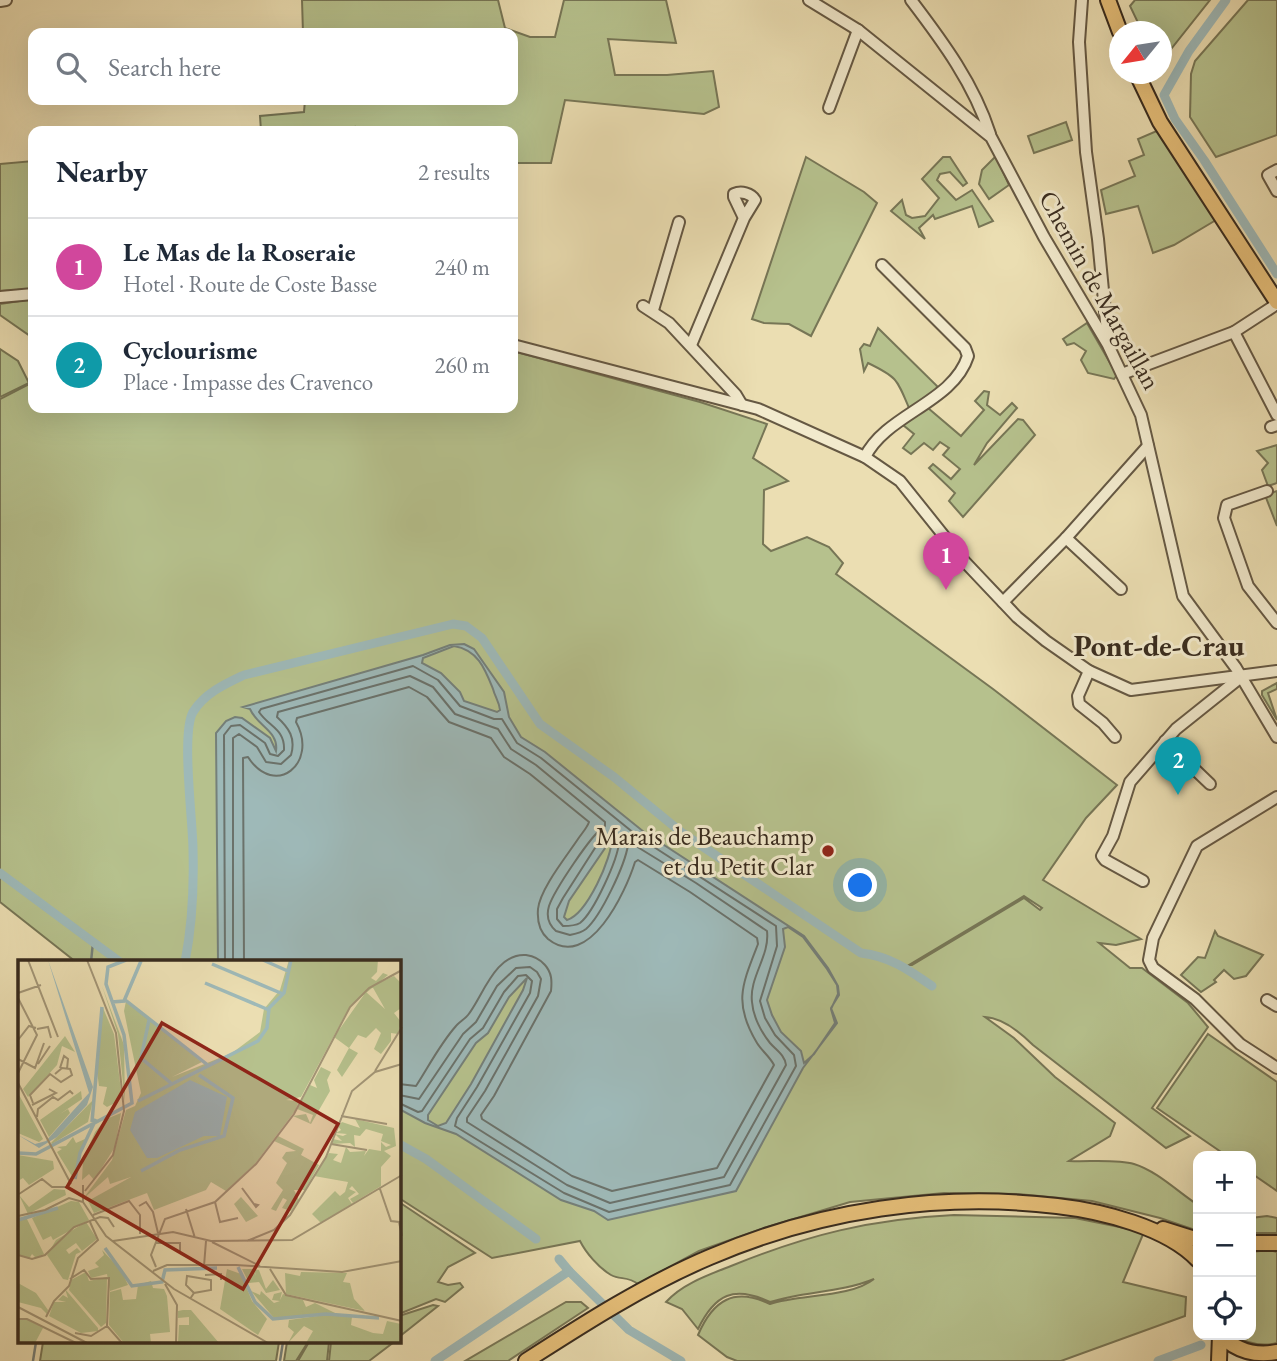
<!DOCTYPE html>
<html lang="en">
<head>
<meta charset="utf-8">
<style>
  :root { --surface:#fff; --page:#f6f6f7; --text:#1f2937; --muted:#747a83; --line:#e0e1e3; --accent:#db2777 }
  body { margin:0; font-family:"EB Garamond",serif; background:var(--page); color:var(--text) }
  .controls { position:absolute; right:21px; bottom:21px; display:grid; overflow:hidden; border-radius:14px; box-shadow:0 7px 28px #0002 }
  .controls button { width:63px; height:63px; display:grid; place-items:center; padding:0; border:0; border-bottom:2px solid var(--line); background:var(--surface); color:var(--text); font:35px sans-serif }
  .compass { position:absolute; left:1109px; top:21px; width:63px; height:63px; border-radius:50%; background:var(--surface); box-shadow:0 7px 28px #0002; rotate:240deg }
  .you { position:absolute; left:861px; top:886px; width:24px; height:24px; margin:-18px; border:5px solid #fff; border-radius:50%; background:#1a73e8; box-shadow:0 0 0 10px #1a73e833 }
  .badge { display:grid; place-items:center; width:46px; height:46px; border-radius:50%; background:var(--accent); color:#fff; font-size:23px; font-weight:700 }
  .pin { position:absolute; translate:-50% -58px; filter:drop-shadow(0 2px 4px #0008) }
  .pin::after { content:''; position:absolute; top:37px; width:24px; height:21px; background:inherit; clip-path:polygon(0 0,100% 0,50% 100%) }
  .list { margin:0; padding:0; list-style:none }
  h2 { display:flex; justify-content:space-between; align-items:center; height:91px; margin:0; padding:0 28px; font-size:30px }
  h2 small { font-size:23px; font-weight:400; color:var(--muted) }
  .list li { display:grid; grid-template-columns:46px 1fr auto; gap:21px; align-items:center; box-sizing:border-box; height:98px; padding:0 28px; border-top:2px solid var(--line) }
  .list b { display:block; font-size:26px; white-space:nowrap }
  .list p { margin:0; font-size:23px; white-space:nowrap; color:var(--muted) }
  .list em { font-size:23px; font-style:normal; color:var(--muted) }
  .icon { flex:none; width:38px; height:38px; fill:none; stroke:currentColor; stroke-width:2; stroke-linecap:round; stroke-linejoin:round }
  .map { position:relative; flex:none; width:1277px; height:1361px; overflow:hidden }
  .search { position:absolute; background:var(--surface); box-shadow:0 7px 28px #0002; left:28px; top:28px; width:490px; height:77px; display:flex; align-items:center; gap:18px; box-sizing:border-box; padding:0 24px; border-radius:14px; color:var(--muted); font-size:26px }
  .panel { position:absolute; background:var(--surface); box-shadow:0 7px 28px #0002; left:28px; top:126px; width:490px; height:287px; border-radius:14px }
  .map>svg:first-child { display:block }
  .green { fill:#b6c18d; stroke:#777656; stroke-width:2; fill-rule:evenodd }
  .water { fill:#9eb9b8; stroke:#75807a; stroke-width:2; fill-rule:evenodd }
  .lines { fill:none; stroke-linecap:round; stroke-linejoin:round }
  .shore { stroke:#6b726b; stroke-width:2 }
  .stream { stroke:#75807a; stroke-width:2.5 }
  .canal { stroke:#9eb9b8; stroke-width:9 }
  .minor-casing { stroke:#655843; stroke-width:14 }
  .major-casing { stroke:#382b1e; stroke-width:18 }
  .minor { stroke:#f2eacd; stroke-width:10 }
  .major { stroke:#e6bf79; stroke-width:14 }
  .poi-dot { fill:#8f2418; stroke:#f2eacd; stroke-width:2.5 }
  .labels { text-anchor:middle; stroke-width:6; stroke-linejoin:round; paint-order:stroke }
  .street-label { font-size:26px; fill:#382b1e; stroke:#f2eacd }
  .poi-label { font-size:26px; fill:#382b1e; stroke:#f2eacd; text-anchor:end }
  .quarter-label { font-size:30px; font-weight:bold; fill:#382b1e; stroke:#f2eacd }
  .inset-river { fill:none; stroke:#9eb9b8; stroke-width:3.5 }
  .inset-road { fill:none; stroke:#a39677; stroke-width:2 }
  .view { fill:#8f2418; fill-opacity:0.15; stroke:#8f2418; stroke-width:3.5 }
  .inset-edge { fill:none; stroke:#382b1e; stroke-width:3.5 }
</style>
</head>
<body>
<div class="map">
<svg width="1277" height="1361" viewBox="0 0 1277 1361">
  <rect width="100%" height="100%" fill="#ebdeb2"/>
  <filter id="stains"><feTurbulence type="fractalNoise" baseFrequency=".00286" numOctaves="4"/><feColorMatrix values="0 0 0 0 .2 0 0 0 0 .09 0 0 0 0 .02 0 0 0 .5 -.17"/></filter>
  <radialGradient id="worn" r=".72"><stop offset=".6" stop-color="#630" stop-opacity="0"/><stop offset="1" stop-color="#630" stop-opacity=".3"/></radialGradient>
  <!-- green -->
  <g class="green">
    <path d="M302,0H498L505,28L530,37H555L564,0H666L676,43L608,39L615,75H667L713,71L719,107L704,114L565,100L551,163H513V131H357L355,126V131H261L260,116L304,112L305,100H513V33H303Z"/>
    <path d="M1135,0H1210L1168,53L1162,69V32L1142,31L1130,6Z"/>
    <path d="M1248,0H1277V135L1216,157L1190,117L1191,74L1195,61Z"/>
    <path d="M1066,122L1072,140L1034,153L1028,136Z"/>
    <path d="M1159,130L1216,220L1174,245L1153,253L1138,206L1106,214L1101,190L1135,176L1129,161L1144,155L1138,139Z"/>
    <path d="M996,156L1009,185L989,199L979,184L982,170Z"/>
    <path d="M806,157L864,192L877,203L811,336L789,324L764,323L752,319Z"/>
    <path d="M943,157H950L967,183L963,186L950,172L940,174L937,180L956,200L972,190L993,221L979,227L972,206L935,219L933,215L919,228L925,239L891,211L902,200L906,215L912,218L925,216L939,198L922,179Z"/>
    <path d="M33,161L29,193L33,202V289L0,291V164Z"/>
    <path d="M33,299V338L0,315V304Z"/>
    <path d="M1087,323L1117,375L1114,379L1088,373L1081,360L1086,351L1074,343L1067,345L1063,339Z"/>
    <path d="M878,328L937,386L936,391L909,408C897,379 897,377 868,363L864,371L860,349L864,344L870,346Z"/>
    <path d="M0,349L18,361L29,383L0,397Z"/>
    <path d="M513,351L700,402L767,424L753,458L788,481L764,490L763,544L771,551L807,537L829,547L843,563L836,574L993,689L1117,785L1086,818L1043,880L1141,939L1116,945L1099,943L1130,968H1142L1188,1003L1208,1027L1152,1108L1190,1136L1166,1148L1033,1045C1020,1032 1003,1018 985,1017L1014,1038L1055,1077L1115,1123L1110,1136L1069,1161C1088,1162 1117,1159 1134,1164C1157,1171 1178,1192 1198,1205V1231L1160,1218L1092,1201L1018,1194L944,1193L850,1202L764,1228L699,1251L638,1284C628,1276 620,1280 611,1275C599,1268 586,1253 580,1241L492,1258L399,1198V962H76L0,902V399L33,382V408H513ZM1024,896L1042,908L1040,910L1024,898L912,965H909Z"/>
    <path d="M984,391L989,392L987,405L1000,415L1012,403L1017,408L987,443L974,465L1018,419L1023,420L1035,435L963,517L949,501L955,493L929,468L933,464L951,479L960,469L943,455L949,448L940,442L933,450L924,443L911,454L903,448L914,434L903,425L928,408L961,436L984,410L975,401Z"/>
    <path d="M1277,445V483L1268,486L1262,470L1268,463L1257,451Z"/>
    <path d="M1277,491V526L1265,495Z"/>
    <path d="M1277,683V689L1268,693L1277,720L1262,695V691Z"/>
    <path d="M1215,931L1218,936L1263,955L1246,976L1234,979L1224,970L1214,980L1216,982L1201,992L1181,975L1198,957L1205,958Z"/>
    <path d="M1208,1034L1277,1082V1191L1251,1173V1156H1227L1157,1108Z"/>
    <path d="M399,1202L475,1253L448,1267L438,1282L448,1285L460,1283L463,1287L445,1302L436,1299L399,1314Z"/>
    <path d="M954,1215L1075,1218L1144,1232L1123,1282L1186,1297L1185,1316L1061,1361H737L727,1357L698,1335C713,1300 734,1287 770,1304C800,1294 850,1298 874,1279C840,1293 804,1291 770,1302C734,1285 715,1294 698,1329L682,1309L666,1302C682,1284 708,1275 731,1266C807,1235 871,1219 954,1215Z"/>
    <path d="M1267,1216L1277,1218V1233H1251V1218Z"/>
    <path d="M1269,1250L1277,1252V1343C1261,1347 1248,1344 1234,1335H1251V1252Z"/>
    <path d="M566,1302H581L588,1308L508,1361H465Z"/>
    <path d="M433,1305L438,1306L399,1337V1316Z"/>
    <path d="M43,1342H279L276,1361H40Z"/>
    <path d="M287,1342H308L296,1361H284Z"/>
    <path d="M309,1342H329L327,1361H298Z"/>
    <path d="M331,1342H394L369,1361H329Z"/>
  </g>
  <!-- water -->
  <path class="water" d="M464,644L474,649L504,692L509,717L521,737L545,752L644,832L804,936L828,968L838,986L839,995L831,1008L837,1023L803,1068L736,1191L608,1220L594,1211L561,1200L456,1134L425,1123L399,1109V962H218L216,733L226,721L235,717L242,718L270,738L276,751C279,731 257,726 250,709L243,707L423,655L450,645ZM454,646C478,650 485,669 493,689C495,697 499,701 500,710L497,712L464,701L460,692L441,673L422,663L423,658ZM612,838C612,858 587,914 567,920L564,917L569,901ZM788,927L803,937L827,969L837,985L838,994L831,1009L835,1023L814,1054L804,1063L801,1051L781,1032L772,1015L767,1000L785,947L783,929ZM527,978L523,990L471,1084L446,1123L438,1126L428,1120V1115L476,1043L488,1033L509,997Z"/>
  <g class="lines">
    <!-- shore -->
    <g class="shore">
      <path d="M609,834L616,836L619,842C618,859 594,912 580,923C575,926 569,926 563,926L557,919V909L563,898L595,848Z"/>
      <path d="M225,962L224,735L231,726L240,725L265,743L270,754L278,756L284,750C285,729 269,727 259,712L261,709L413,666L438,680L460,706L494,719H502L517,743L541,758L640,838L776,926L777,946L760,1001L765,1018L775,1035L794,1055L796,1066L730,1185L609,1212L564,1193L455,1126L457,1118L477,1087L530,993L532,981L526,975L518,976L504,992L483,1028L470,1039L422,1111L418,1112L399,1103"/>
      <path d="M233,962V738L239,734L257,747L266,762L281,764L291,755C296,738 289,728 277,717L278,712L410,676L433,687L455,714L498,729L511,749L536,765L605,822V826C592,833 554,891 549,906C546,916 548,924 556,931L570,935C575,934 581,933 586,929C601,916 625,865 628,845L631,843L696,883L767,931C770,956 749,977 752,1002C753,1016 761,1032 770,1043C776,1050 785,1055 786,1065L724,1177L610,1203L567,1185L467,1122V1118L485,1091L538,996L541,979L537,972L530,967L516,968L497,986L476,1022L463,1034L419,1099L399,1095"/>
      <path d="M244,962L243,758L248,757C275,799 319,763 296,722L297,718L409,687L427,697L449,722L491,738L504,757L530,774L589,822C587,828 582,833 578,839C566,857 540,889 538,909C537,921 539,931 548,939C589,972 626,891 635,862L638,860L690,892L757,938L758,944C742,985 733,1003 757,1043C762,1051 770,1057 774,1065L717,1168L612,1191L572,1176L482,1119L481,1115L494,1096L551,991C552,981 552,973 545,965C540,959 533,956 526,955C495,953 483,996 468,1015C465,1019 459,1022 456,1026C440,1044 429,1066 416,1086L399,1084"/>
    </g>
    <!-- stream -->
    <g class="stream">
      <path d="M91,962L93,942"/>
      <path d="M33,1361L36,1342"/>
      <path d="M280,1361L283,1342"/>
    </g>
    <!-- canal -->
    <g class="canal">
      <path d="M1226,0L1189,51L1164,95L1175,119L1204,160L1277,274"/>
      <path d="M0,873L120,962"/>
      <path d="M185,962C192,926 194,887 193,850C193,822 181,733 193,712C205,693 225,684 244,675L453,624L466,626L482,638L540,724L614,777L681,832L861,953C889,956 909,970 932,986"/>
      <path d="M399,1144L426,1159L536,1239"/>
      <path d="M559,1259L569,1271"/>
      <path d="M435,1361L569,1271L629,1330L681,1361"/>
      <path d="M1158,1361L1201,1345"/>
    </g>
    <!-- minor casing -->
    <g class="minor-casing">
      <g id="minor">
        <path d="M809,0L858,30L991,137L1044,237L1108,345L1141,415L1183,596L1236,668L1277,737"/>
        <path d="M911,0C943,42 974,84 990,134"/>
        <path d="M1082,0L1079,42L1086,152L1098,239L1108,342"/>
        <path d="M0,1L6,0"/>
        <path d="M829,108L858,30"/>
        <path d="M1277,170L1268,175L1277,191"/>
        <path d="M0,297L33,294"/>
        <path d="M643,306L669,323L736,395L742,405"/>
        <path d="M653,310L679,222"/>
        <path d="M1234,332L1277,415"/>
        <path d="M513,345L758,409L865,457L900,481L964,561L1017,617L1046,641L1089,671L1131,690L1277,671"/>
        <path d="M691,345L744,218L755,200C751,193 741,191 734,194V197L744,218"/>
        <path d="M1122,374L1234,332L1277,304"/>
        <path d="M1271,427L1277,425"/>
        <path d="M865,457C886,414 953,403 968,356L965,348L882,265"/>
        <path d="M1267,491L1227,505L1224,518L1248,586L1277,623"/>
        <path d="M1066,538L1121,589"/>
        <path d="M1003,602L1066,538L1148,446"/>
        <path d="M1089,671L1078,696L1079,704L1103,723L1115,737"/>
        <path d="M1165,741L1210,784"/>
        <path d="M1277,797L1197,846L1153,938L1149,960L1153,968L1195,999L1240,1044L1277,1068"/>
        <path d="M1143,881L1105,860L1102,856L1113,836L1130,782L1176,729L1241,677"/>
        <path d="M1267,1000L1277,1006"/>
      </g>
    </g>
    <!-- major casing -->
    <g class="major-casing">
      <g id="major">
        <path d="M1108,0L1120,32"/>
        <path d="M1137,74L1160,122L1277,302"/>
        <path d="M1163,1229L1198,1240"/>
        <path d="M1251,1243H1277"/>
        <path d="M1221,1335C1236,1351 1256,1356 1277,1352"/>
        <path d="M526,1361C585,1323 646,1284 710,1257C819,1210 940,1192 1057,1206C1101,1211 1167,1227 1198,1260"/>
        <path d="M1219,1361L1220,1335"/>
      </g>
    </g>
    <!-- minor -->
    <use href="#minor" class="minor"/>
    <!-- major -->
    <use href="#major" class="major"/>
  </g>
  <!-- markers -->
  <circle class="poi-dot" cx="828" cy="851" r="7"/>
  <g class="labels">
    <!-- street labels -->
    <g class="street-label">
      <text transform="translate(1100 290) rotate(61)" y="9">Chemin de Margaillan</text>
    </g>
    <!-- poi labels -->
    <g class="poi-label">
      <text x="814" y="845">Marais de Beauchamp<tspan x="814" dy="30">et du Petit Clar</tspan></text>
    </g>
    <!-- quarter labels -->
    <g class="quarter-label">
      <text x="1159" y="656">Pont-de-Crau</text>
    </g>
  </g>
  <!-- overview -->
  <g transform="translate(18 960)">
    <rect width="383" height="383" fill="#ebdeb2"/>
    <path d="M271,0H360L359,12L353,18L358,21L365,13L370,15L332,46L283,137L268,140L281,141L277,151L237,204L208,231L193,222L188,230L136,250L129,233L76,253L70,241L113,217L92,224L90,217L65,239L94,200L108,150L117,146L123,133L106,51L108,41L130,59L122,98L133,108L147,118L123,98L132,60L184,102L154,117L214,93L242,72L246,49L262,30ZM376,16L383,23V48L376,53L383,62L380,74L373,73V81L363,94L356,89L363,73L358,68L348,78L340,75L331,88L340,93L324,117L319,110L331,88L316,77L348,32L367,49L354,26ZM84,26L106,85L107,143L100,74ZM85,48L96,74L103,131L99,142L89,147L85,144L89,127L81,126L79,111ZM47,76L57,92L44,86L39,105L10,137L5,129ZM303,107L313,112L309,120L312,131L293,164L275,156L288,154L292,163L295,155L279,149L292,125L299,128L296,120ZM63,131L64,139L42,154L50,149L52,153L31,177L22,160ZM0,133L25,179L21,182L0,173ZM75,140L70,162L34,184L33,183ZM103,153L97,187L76,220L71,214L64,220L65,200L77,172L88,159ZM337,159L376,168L378,186L366,191L373,196L363,207V226L335,243L332,239L341,234L334,226L331,229L338,232L330,238L334,244L303,263L294,254L317,231L322,236L327,232L330,222L296,216L311,193L320,194L315,200L323,203L328,187L332,192L348,191L346,196L351,189L363,191V182L368,187L373,185L363,181L365,174L348,169L342,176L336,175L337,187L332,183L314,184L315,179L324,181L317,174L325,176L329,174L318,173L323,170L320,166L324,162L342,168ZM260,176L286,189L283,195L301,205L287,230H276L281,240L273,251L264,248L269,240L265,238L258,251L253,249L265,230L258,223L269,203L264,198L268,192L278,191L256,181ZM55,177L58,183L67,179L55,218L39,192L44,189L39,187L48,186ZM0,195L35,201L36,209L11,225L5,218L0,221ZM36,229L47,230L48,235L10,254L1,235L11,247ZM223,237L240,256L228,262L216,244ZM53,241L61,242L71,260L35,280L33,276L25,280L14,258ZM8,257L26,294L18,298L14,294L11,299L0,294V258ZM68,262L79,279L64,291L58,283L48,290L51,294L59,288L63,292L58,294L50,320L45,319L29,295L38,280ZM84,290L103,310L110,325L92,331L89,314L73,318L70,311L81,307L77,303L86,295ZM209,309L223,314L234,341L249,359L240,375L202,349ZM224,309H235L238,316L236,309L241,310L248,329L255,320L262,330L248,333L241,322L231,323ZM68,312L71,321L89,317L88,363L83,367L51,330L53,320ZM283,312L329,313L325,322L332,323L336,339L347,351L268,334L267,313L282,316ZM133,321L135,328L146,329L149,336L152,372L132,374L133,383H106L91,365L92,332L103,329L105,340L118,339L120,325ZM0,323L18,333L30,350L29,354L23,348L0,342ZM47,329L80,368V371L63,373L31,356L36,342H48L40,340L45,335L50,338ZM233,331L242,335L243,331L256,343L262,341L254,340L256,334L264,332L262,340L265,334L285,340L288,347L297,343L319,354L256,358ZM165,350H173L201,383H160L161,365H171V357L160,358V351ZM307,355L334,357L333,365L355,373L365,374L369,361L383,364V383H288L295,371L286,366L270,383L276,372L270,367L271,360ZM8,359L25,368L17,383H0V360Z" fill="#b6c18d"/>
    <path d="M30,0L75,127L69,145L39,177L21,188L0,175L17,184L28,181L71,133ZM172,120L209,137L202,176H186L139,198H129L112,170L117,152Z" fill="#9eb9b8"/>
    <path class="inset-river" d="M245,0L272,12M194,4L265,34M187,23L251,50M106,39L191,106M94,42L106,41L123,1M131,60L123,98L154,124M120,141L240,81L249,68L251,48L266,33L273,0M74,162L84,47M0,193L18,194L114,143L106,75L88,24L90,7L108,0M123,211L162,190L206,176L215,138L181,115M57,219L62,193L78,159M0,260L40,248M87,288L114,326L144,322L147,310L199,308M220,307L237,342L255,359L308,354L361,358"/>
    <path class="inset-road" d="M10,0L40,77M0,33L23,25M0,38L19,75L0,113M19,69L30,67L33,78M0,80L11,66L18,68M0,99L17,108L26,83M20,104L32,86M42,108L46,96L50,99L49,109M357,111L384,67M0,123L53,224M15,143L12,135L32,114L43,122L54,115L52,109L44,108L37,114M14,145L38,133L31,129M323,156L369,164M19,157L20,149L35,137L40,140L52,131L55,134M313,184L349,190M65,225V242L88,276L156,329L250,383M224,228L238,247L240,245L236,244M362,229L373,261L381,262L384,276M67,231L95,195L106,151L98,73L69,0M1,234L24,219L34,227H50M197,242L202,262L220,258M121,246L128,242L135,252L140,273M168,249L177,278M75,255L111,241L122,255V274M0,256L27,250L51,238L65,242M95,281L155,272L193,281L274,280L384,215M229,281L256,270L272,255L308,197L334,131L357,112L384,104M194,282L242,306M137,283H162V291M0,295L14,299L27,295L56,267L82,257L90,258L96,267M186,306L188,281M138,307L133,295L147,259L197,242L238,204L276,154L332,47L351,28L384,10M252,309L268,335L384,361M135,311L149,305H218L324,312L384,301M187,315L203,314V320M52,319L66,310L73,319L91,318L89,366L104,383M147,324L159,345L158,383M172,339L176,333L193,330V320L169,316L168,325L176,333M0,347L69,383M28,357L36,341L51,326L60,298L80,280L72,262M0,359H9L58,383M57,373L73,376L89,366"/>
    <path class="view" d="M144,63L320,164L225,329L49,227Z"/>
    <rect width="383" height="383" class="inset-edge"/>
  </g>
  <rect width="100%" height="100%" filter="url(#stains)"/>
  <rect width="100%" height="100%" fill="url(#worn)"/>
</svg>
<div class="controls">
<button>+</button>
<button>−</button>
<button><svg class="icon" aria-label="locate" viewBox="0 0 24 24"><circle cx="12" cy="12" r="6"/><path d="M12 2v4M12 18v4M2 12h4M18 12h4"/></svg></button>
</div>
<svg class="compass" viewBox="-18 -18 36 36"><path d="M0-13l5 13h-10z" fill="#e53935"/><path d="M0 13l5-13h-10z" fill="#747a83"/></svg>
<div class="you"></div>
<div class="pin badge" style="left:946px;top:590px;background:#d1479c">1</div>
<div class="pin badge" style="left:1178px;top:795px;background:#0f9aa8">2</div>
<div class="search"><svg class="icon" aria-label="search" viewBox="0 0 24 24"><circle cx="10" cy="10" r="6"/><path d="M15 15l6 6"/></svg>Search here</div>
<section class="panel">
<h2>Nearby<small>2 results</small></h2>
<ul class="list">
<li><span class="badge" style="background:#d1479c">1</span><div><b>Le Mas de la Roseraie</b><p>Hotel · Route de Coste Basse</p></div><em>240 m</em></li>
<li><span class="badge" style="background:#0f9aa8">2</span><div><b>Cyclourisme</b><p>Place · Impasse des Cravenco</p></div><em>260 m</em></li>
</ul>
</section>
</div>
</body>
</html>
